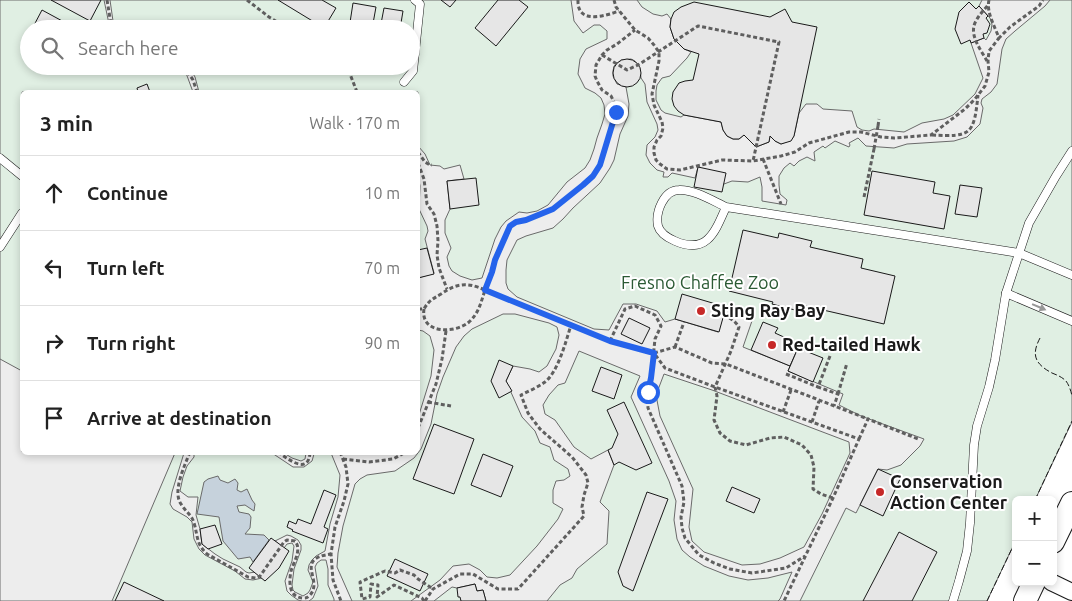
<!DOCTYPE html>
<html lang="en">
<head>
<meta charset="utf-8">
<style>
  :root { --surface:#fff; --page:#f2f2f2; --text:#222; --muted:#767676; --line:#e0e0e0 }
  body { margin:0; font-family:Ubuntu,sans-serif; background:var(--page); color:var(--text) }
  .controls { position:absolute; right:15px; bottom:15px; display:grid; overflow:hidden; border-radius:8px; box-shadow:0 2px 8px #0003 }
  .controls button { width:45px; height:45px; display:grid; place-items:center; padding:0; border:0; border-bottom:1px solid var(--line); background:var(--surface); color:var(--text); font:25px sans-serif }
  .stop { position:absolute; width:15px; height:15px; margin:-11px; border:4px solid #2563eb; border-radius:50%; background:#fff }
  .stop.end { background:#2563eb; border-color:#fff; box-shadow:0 1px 5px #0008 }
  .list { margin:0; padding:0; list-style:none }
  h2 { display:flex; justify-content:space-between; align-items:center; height:65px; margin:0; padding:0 20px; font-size:21px }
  h2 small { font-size:16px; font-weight:400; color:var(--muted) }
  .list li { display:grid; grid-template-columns:32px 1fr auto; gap:15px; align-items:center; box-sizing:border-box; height:75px; padding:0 20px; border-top:1px solid var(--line) }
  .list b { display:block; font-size:19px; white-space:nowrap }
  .list em { font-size:16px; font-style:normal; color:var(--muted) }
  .icon { flex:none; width:28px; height:28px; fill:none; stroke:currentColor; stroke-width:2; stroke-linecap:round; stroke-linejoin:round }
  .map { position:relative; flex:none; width:1072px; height:601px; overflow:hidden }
  .search { position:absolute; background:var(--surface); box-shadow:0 2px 8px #0003; left:20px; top:20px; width:400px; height:55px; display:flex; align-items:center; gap:12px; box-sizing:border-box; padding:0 18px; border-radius:28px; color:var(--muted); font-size:19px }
  .panel { position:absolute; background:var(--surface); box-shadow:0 2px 8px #0003; left:20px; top:90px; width:400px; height:365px; border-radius:8px }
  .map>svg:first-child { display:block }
  .green { fill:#e0efe3; stroke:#6a6a6a; fill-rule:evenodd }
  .parking { fill:#ededed; stroke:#6a6a6a; fill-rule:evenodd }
  .water { fill:#c6d2dc; stroke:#6a6a6a }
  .building { fill:#e6e6e6; stroke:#1a1a1a }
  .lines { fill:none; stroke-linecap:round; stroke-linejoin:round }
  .lane-casing { stroke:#1a1a1a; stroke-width:9 }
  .street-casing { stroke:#1a1a1a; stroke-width:18 }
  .secondary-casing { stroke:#1a1a1a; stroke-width:24 }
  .path { stroke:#5f5f5f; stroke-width:3; stroke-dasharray:4 2.5; stroke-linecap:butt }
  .lane { stroke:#fff; stroke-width:8 }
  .street { stroke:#fff; stroke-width:16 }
  .secondary { stroke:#fff; stroke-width:22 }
  .path-bridge { stroke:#5f5f5f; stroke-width:3; stroke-dasharray:4 2.5; stroke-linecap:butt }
  .fence { stroke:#1a1a1a; stroke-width:1; stroke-dasharray:6 2.5; stroke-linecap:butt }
  .oneway { fill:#989898 }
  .route { stroke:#2563eb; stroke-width:6 }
  .poi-dot { fill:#c62828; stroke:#fff; stroke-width:2 }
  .labels { text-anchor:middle; stroke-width:4; stroke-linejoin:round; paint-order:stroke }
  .park-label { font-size:18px; fill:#2b5a34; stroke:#fff }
  .poi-label { font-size:18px; font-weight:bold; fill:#1a1a1a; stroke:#fff; text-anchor:start }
</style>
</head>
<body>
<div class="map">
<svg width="1072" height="601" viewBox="0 0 1072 601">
  <rect width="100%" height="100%" fill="#fff"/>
  <!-- green -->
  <path class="green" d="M0,0H1072V422L1035,500H1016V540L987,601H0ZM29,29H411V66H29ZM22,92H418V452H22Z"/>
  <!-- parking -->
  <g class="parking">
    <path d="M104,0H110L113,21L118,29H112L109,24Z"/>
    <path d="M571,0H637L642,7L653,14L662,16L667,14L671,19L670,27L674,39L684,49L691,52L687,58L670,76L662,78L657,85L656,91V100L661,110L665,113L681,117L684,115L721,122L723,130L727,136L733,139H739L744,135L756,147L769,142L770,136L775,141L781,144L791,140L794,136L799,113L806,104H817L823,109L852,111L857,127L862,130L869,131L874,129L904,132L922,123L944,119L953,115L975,94L983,78L971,43L984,38L986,40L991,31L992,24L990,18L979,6L982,0H1050L1045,6L1015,31L1006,39L1002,49L997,84L991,92L982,99L981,103L983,108L980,124L967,137L954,141L907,144L894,148L866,146L858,138L849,143L850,145L849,147L835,141L825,148L823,146L814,152L815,161L807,157L799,161L794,166L790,163L784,168L779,176V185L780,194L787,200L786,205L762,201V187L760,177L748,182L732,181L724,184L698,167L695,178L672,173L668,177H663L664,172L657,170L650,163L646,155L647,145L655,137L658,130L657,124L647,102L645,84L641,78L640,68L635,61L631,59L621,60L614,66L613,71V76L617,84L626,87L629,104L628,116L620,134L614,160L610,168L600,183L573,208L563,219L553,228L526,236L517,240L507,260L506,270V283L508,289L517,297L594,329L609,330L623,304H636L657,311L665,322L675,319L718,332L726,307L754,315L743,347L790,366L788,371L843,394L839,405L861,416L924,439L920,446L901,465L887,470L878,469L856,513L846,508L800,601H778L780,599L792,572L768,578L748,580L729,576L704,566L690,557L682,550L677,539L674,520L676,501L669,481L631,397L640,376L579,351L565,383L558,385L549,395L543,405L545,414L555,420L574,447L591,459L608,450L614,465L600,502L609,511L607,544L577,569L572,578L560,585L547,601H486L483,590L477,591L475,584L457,588L452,587L434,601H411L440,580L453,566L469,564L480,570L487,577L497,578L510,575L537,546L558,519L563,509L553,503V490L556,481L564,480L570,476L568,469L554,460L550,447L540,443L535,431L522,417L506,381L513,366L530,369L539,372L547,366L556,349L559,335L557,327L549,323L515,314H503L472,329L464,336L456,347L443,377L437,394L431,424L421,449L414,458L395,471L367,475L360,479L355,484L343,526L338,553L337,567L352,601H334V599L328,585V569L326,560H321L317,563L315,567L318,586L313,598L309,601H302L298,600L291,595L287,591L285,581L292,561L294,546L292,543L287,544L284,548L275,541L287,535L291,536L298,540L301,545V550L294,569L292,585L293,590L295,592L303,596L308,593L310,590L313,582L308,570L309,565L312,560L316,556L325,551L330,524L338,497L340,475L331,453L418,452V418L431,376L434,350L430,336L423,331L418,330V278L434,273L425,239L428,231L427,226L419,209L420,186L418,175V146L425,154L430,165L440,166L444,169L460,165L464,179L447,181L450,209L445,220V233L451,248L447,257L449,266L452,271L460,276L472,280L482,278L495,239L501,227L506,221L519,212L527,213L537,211L548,205L567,182L585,168L590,160L594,149L597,138L602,124L605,114L604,105L601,98L595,93L585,88L578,74L580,59L586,49L607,39V31L600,25H594L583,33L574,21ZM664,374L712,390L849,442L850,453L822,514L804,547L780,558L760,564L742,565L704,552L692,541L689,527L693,489L660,416L656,395Z"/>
    <path d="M182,66L189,67L195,77L199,92H193L186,73Z"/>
    <path d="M0,359L22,371V452L175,453L112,601H0Z"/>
    <path d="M184,453H194V457L187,466L183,477L180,491L188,497H198L196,515L200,529L202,544L215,554L223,559L240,567L246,572L249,573L255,572L262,578L253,580L245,579L235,571L205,555L199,549L194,539L192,522L187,517L173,509L170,504L172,492Z"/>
    <path d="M272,453H284L292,458L301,461L305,459L306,453H313L314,454L312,461L304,467H293Z"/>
  </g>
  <!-- water -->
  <path class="water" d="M218,476L220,480L228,483L235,479L238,483L237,490L241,492L247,489L252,500L255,504L254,511L245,505L237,506L239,512L249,514L251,517L250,528L245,534L264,535L269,540L253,562L250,557L238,559L223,541L219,517L197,514L204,482L208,479Z"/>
  <!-- building -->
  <g class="building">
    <path d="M51,0H101L90,21Z"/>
    <path d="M278,0H322L336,8L324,28Z"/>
    <path d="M441,0H456L450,7Z"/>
    <path d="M498,0H519L528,7L496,46L475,28Z"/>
    <path d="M694,2L770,17L785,9L792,22L817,27L794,136L791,141L781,144L775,141L770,136L769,142L756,147L744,135L739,139H733L727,136L723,130L721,122L684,115L678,111L674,106L672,99L673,92L679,83L685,81L693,80L699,54L684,49L674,39L670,27L671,19L674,12L681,7Z"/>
    <path d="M969,2L976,9L979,6L988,16L986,18L990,24L987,33L983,34L984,38L971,43L970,40L961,44L955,29L959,12Z"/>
    <path d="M353,3L376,7L372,29H349Z"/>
    <path d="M384,8L403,11L400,29H380Z"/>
    <path d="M42,10L77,29H32Z"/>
    <circle cx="627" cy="73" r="14"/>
    <path d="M147,84L150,92H138L137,88Z"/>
    <path d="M698,167L726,173L722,192L694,187Z"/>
    <path d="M872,171L935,182L933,193L950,196L944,229L864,215Z"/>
    <path d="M476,178L479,205L450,209L447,181Z"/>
    <path d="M960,185L982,188L977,217L955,214Z"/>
    <path d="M743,230L778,238L779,233L812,241L810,247L863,259L861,268L895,276L884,324L797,304L795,310L772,304L773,302L729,291Z"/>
    <path d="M427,248L434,274L418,278V250Z"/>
    <path d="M682,294L726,307L719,332L675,319Z"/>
    <path d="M629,318L650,328L642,344L621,334Z"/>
    <path d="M763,322L778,328L775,333L786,338L784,342L798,348L790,366L751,350Z"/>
    <path d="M798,348L823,358L813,382L788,371Z"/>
    <path d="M499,360L513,366L506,381L512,391L499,398L491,381Z"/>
    <path d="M601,367L622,375L614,399L592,391Z"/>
    <path d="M624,402L652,463L636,470L619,462L614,465L608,450L612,448L618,434L607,410Z"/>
    <path d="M434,424L474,439L454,494L413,479Z"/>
    <path d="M483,454L513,466L501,497L471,485Z"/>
    <path d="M878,469L900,479L883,516L860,505Z"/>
    <path d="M732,487L760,499L754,513L726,501Z"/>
    <path d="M324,490L336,495L324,527L328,529L323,543L292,531L293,530L287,527L289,521L296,524L298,519L311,524Z"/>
    <path d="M647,492L668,499L633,591L623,586L618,572Z"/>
    <path d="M215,525L222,544L208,549L202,544L200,529Z"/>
    <path d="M899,532L937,552L912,601H863Z"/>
    <path d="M271,538L289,551L279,568L265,581L249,568Z"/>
    <path d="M395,559L428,574L420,591L387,576Z"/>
    <path d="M124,582L164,601H115Z"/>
    <path d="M475,584L477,591L483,590L486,601H461L460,597H458L457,588Z"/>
  </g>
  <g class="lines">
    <!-- lane casing -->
    <g class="lane-casing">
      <g id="lane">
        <path d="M404,82L413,71L420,4L415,0"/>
        <path d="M0,158L22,176"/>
        <path d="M726,207C715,232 707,255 675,241C668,238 660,233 658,226C655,212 664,190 679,190C693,189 713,201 726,207L1019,253L1072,275"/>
        <path d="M0,247L22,213"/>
        <path d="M1006,293L1072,321"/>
        <path d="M953,601L959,581L967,551L970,523L974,445L977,426L989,387L995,360L1006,293L1029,223L1056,176L1072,151"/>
      </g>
    </g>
    <!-- street casing -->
    <g class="street-casing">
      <path id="street" d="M1051,582L1072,592"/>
    </g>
    <!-- secondary casing -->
    <g class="secondary-casing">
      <g id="secondary">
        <path d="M1053,542L1072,503"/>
        <path d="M1025,601L1034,582"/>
      </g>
    </g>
    <!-- path -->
    <g class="path">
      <path d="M107,0L111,24L115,29"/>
      <path d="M247,0L269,17L289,29"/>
      <path d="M578,0C577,25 605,16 619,11"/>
      <path d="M614,0L616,7L635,30L648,38L654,45L659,52V61L652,94L654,105L662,122L663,128L661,136L657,140L654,147V153L656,160L660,164L667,169L680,170L722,160L753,161L781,156L795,152L809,143L849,132H861L881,137L894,138L931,135L965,109L975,99L985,86L989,72L988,61L989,51L999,38"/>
      <path d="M989,0C986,12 995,27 999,38L1010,27L1039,6L1043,0"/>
      <path d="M602,55L627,70L638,65L698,26L779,42L753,161"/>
      <path d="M987,61C981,50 968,34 976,21C979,15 984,10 988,5"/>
      <path d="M184,66L193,80L197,92"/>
      <path d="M343,66L350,74L357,92"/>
      <path d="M878,126L879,119"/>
      <path d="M932,135C971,137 974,135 978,95"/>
      <path d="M418,152L425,162L430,165H432"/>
      <path d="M763,159L781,204"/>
      <path d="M418,163L424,179L427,204L434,214L437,226L438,241L437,255L439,268L447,289"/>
      <path d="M864,197L874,149"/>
      <path d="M418,309H424C429,300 433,299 441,294C457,283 467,282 485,290L492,272L495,260L511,226L516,222L526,220L553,209L583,185L593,176L600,165L608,137L616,112L615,104L611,96L602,90L597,81L595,76L596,65L602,55L607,50L617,44L635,30"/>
      <path d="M424,309C420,334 455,334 469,322C479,313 481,302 485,290L610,341L654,353L665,368L715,387L859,439L833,498L784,601"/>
      <path d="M723,316C730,317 735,321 739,327L731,351L715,387L717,396L714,420L720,433L730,441L746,445L770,438L784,437L802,445L811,455L814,467L813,489L821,494L833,498"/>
      <path d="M610,341L625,309L635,306L655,315L661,326L655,339L651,378L647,392L648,408L682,486L684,502L681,517L682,528L685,538L699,555L714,563L730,569L752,573L786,568L805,556"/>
      <path d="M675,347L684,322"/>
      <path d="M654,353L675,347L712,363L726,364L868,419"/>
      <path d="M830,356L818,387L838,394L834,406"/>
      <path d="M786,374L818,387"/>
      <path d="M838,394L847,363"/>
      <path d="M428,402L451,406"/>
      <path d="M783,412L791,390"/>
      <path d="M812,422L819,401"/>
      <path d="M418,428L436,384L442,359L446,331"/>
      <path d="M859,439L868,419L918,439"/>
      <path d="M190,452C185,465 172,491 181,504C185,511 192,515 194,523C198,536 196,544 207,554L248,577L256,578L260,576L284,542L287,540L295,541C302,550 294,561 291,571C289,581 288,598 304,598C307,598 308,597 310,595C324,580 293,559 331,554"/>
      <path d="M278,452C288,459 309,476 310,452"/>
      <path d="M340,452L346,467L348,484L344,501L335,527L331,554L333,580L341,601"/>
      <path d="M343,459L369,462L393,459L406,452"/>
      <path d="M424,601L422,598L394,585L377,597L378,585L371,584L370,597L362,599L360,582L385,571L395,573L400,570L414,575L418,579L433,589"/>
      <path d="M425,601L433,589L460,574H473L498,589H518L584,516L582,507L584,495L588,483L586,475L572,457L540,429L528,413L521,395C529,391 538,387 545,382C558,372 566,341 571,325"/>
    </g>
    <!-- lane -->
    <use href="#lane" class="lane"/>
    <!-- street -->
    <use href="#street" class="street"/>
    <!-- secondary -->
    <use href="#secondary" class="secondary"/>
    <!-- path-bridge -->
    <path class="path-bridge" d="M874,149L878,126"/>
    <!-- fence -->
    <g class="fence">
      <path d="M1040,338C1031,355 1035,364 1052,373C1057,375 1062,377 1066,381C1069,385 1071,391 1072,396"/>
      <path d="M1035,500L1072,421"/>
      <path d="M987,601L1016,540"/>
    </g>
  </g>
  <!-- one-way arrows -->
  <defs><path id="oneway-solid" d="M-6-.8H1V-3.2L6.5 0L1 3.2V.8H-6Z" transform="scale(1.25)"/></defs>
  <use class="oneway" href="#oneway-solid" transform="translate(1039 307) rotate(23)"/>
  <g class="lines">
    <!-- route -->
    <path class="route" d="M616,112L600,165L593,176L583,185L553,209L526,220L516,222L510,226L495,260L492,272L485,290L610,341L654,353L651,378L648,392"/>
  </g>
  <!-- markers -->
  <g class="poi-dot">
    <circle cx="701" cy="311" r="5"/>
    <circle cx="772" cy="345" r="5"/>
    <circle cx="880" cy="492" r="5"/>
  </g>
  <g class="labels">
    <!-- park labels -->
    <g class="park-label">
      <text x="700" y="289">Fresno Chaffee Zoo</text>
    </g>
    <!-- poi labels -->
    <g class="poi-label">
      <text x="711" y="317">Sting Ray Bay</text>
      <text x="782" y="351">Red-tailed Hawk</text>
      <text x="890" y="488">Conservation<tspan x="890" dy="21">Action Center</tspan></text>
    </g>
  </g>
</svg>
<div class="controls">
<button>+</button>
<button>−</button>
</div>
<div class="stop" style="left:648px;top:392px"></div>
<div class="stop end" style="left:616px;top:112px"></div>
<div class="search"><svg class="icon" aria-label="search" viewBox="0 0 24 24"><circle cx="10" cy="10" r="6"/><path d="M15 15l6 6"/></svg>Search here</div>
<section class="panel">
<h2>3 min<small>Walk · 170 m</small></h2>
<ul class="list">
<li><svg class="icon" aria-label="ahead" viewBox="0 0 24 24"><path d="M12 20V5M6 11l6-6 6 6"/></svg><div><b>Continue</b></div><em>10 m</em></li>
<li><svg class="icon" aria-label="left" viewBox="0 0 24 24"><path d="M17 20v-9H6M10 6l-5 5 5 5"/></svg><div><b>Turn left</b></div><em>70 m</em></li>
<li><svg class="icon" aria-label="right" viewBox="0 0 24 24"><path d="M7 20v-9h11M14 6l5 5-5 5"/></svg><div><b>Turn right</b></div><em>90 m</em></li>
<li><svg class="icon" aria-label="arrive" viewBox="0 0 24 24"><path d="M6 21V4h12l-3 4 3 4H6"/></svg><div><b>Arrive at destination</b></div></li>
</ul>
</section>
</div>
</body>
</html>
